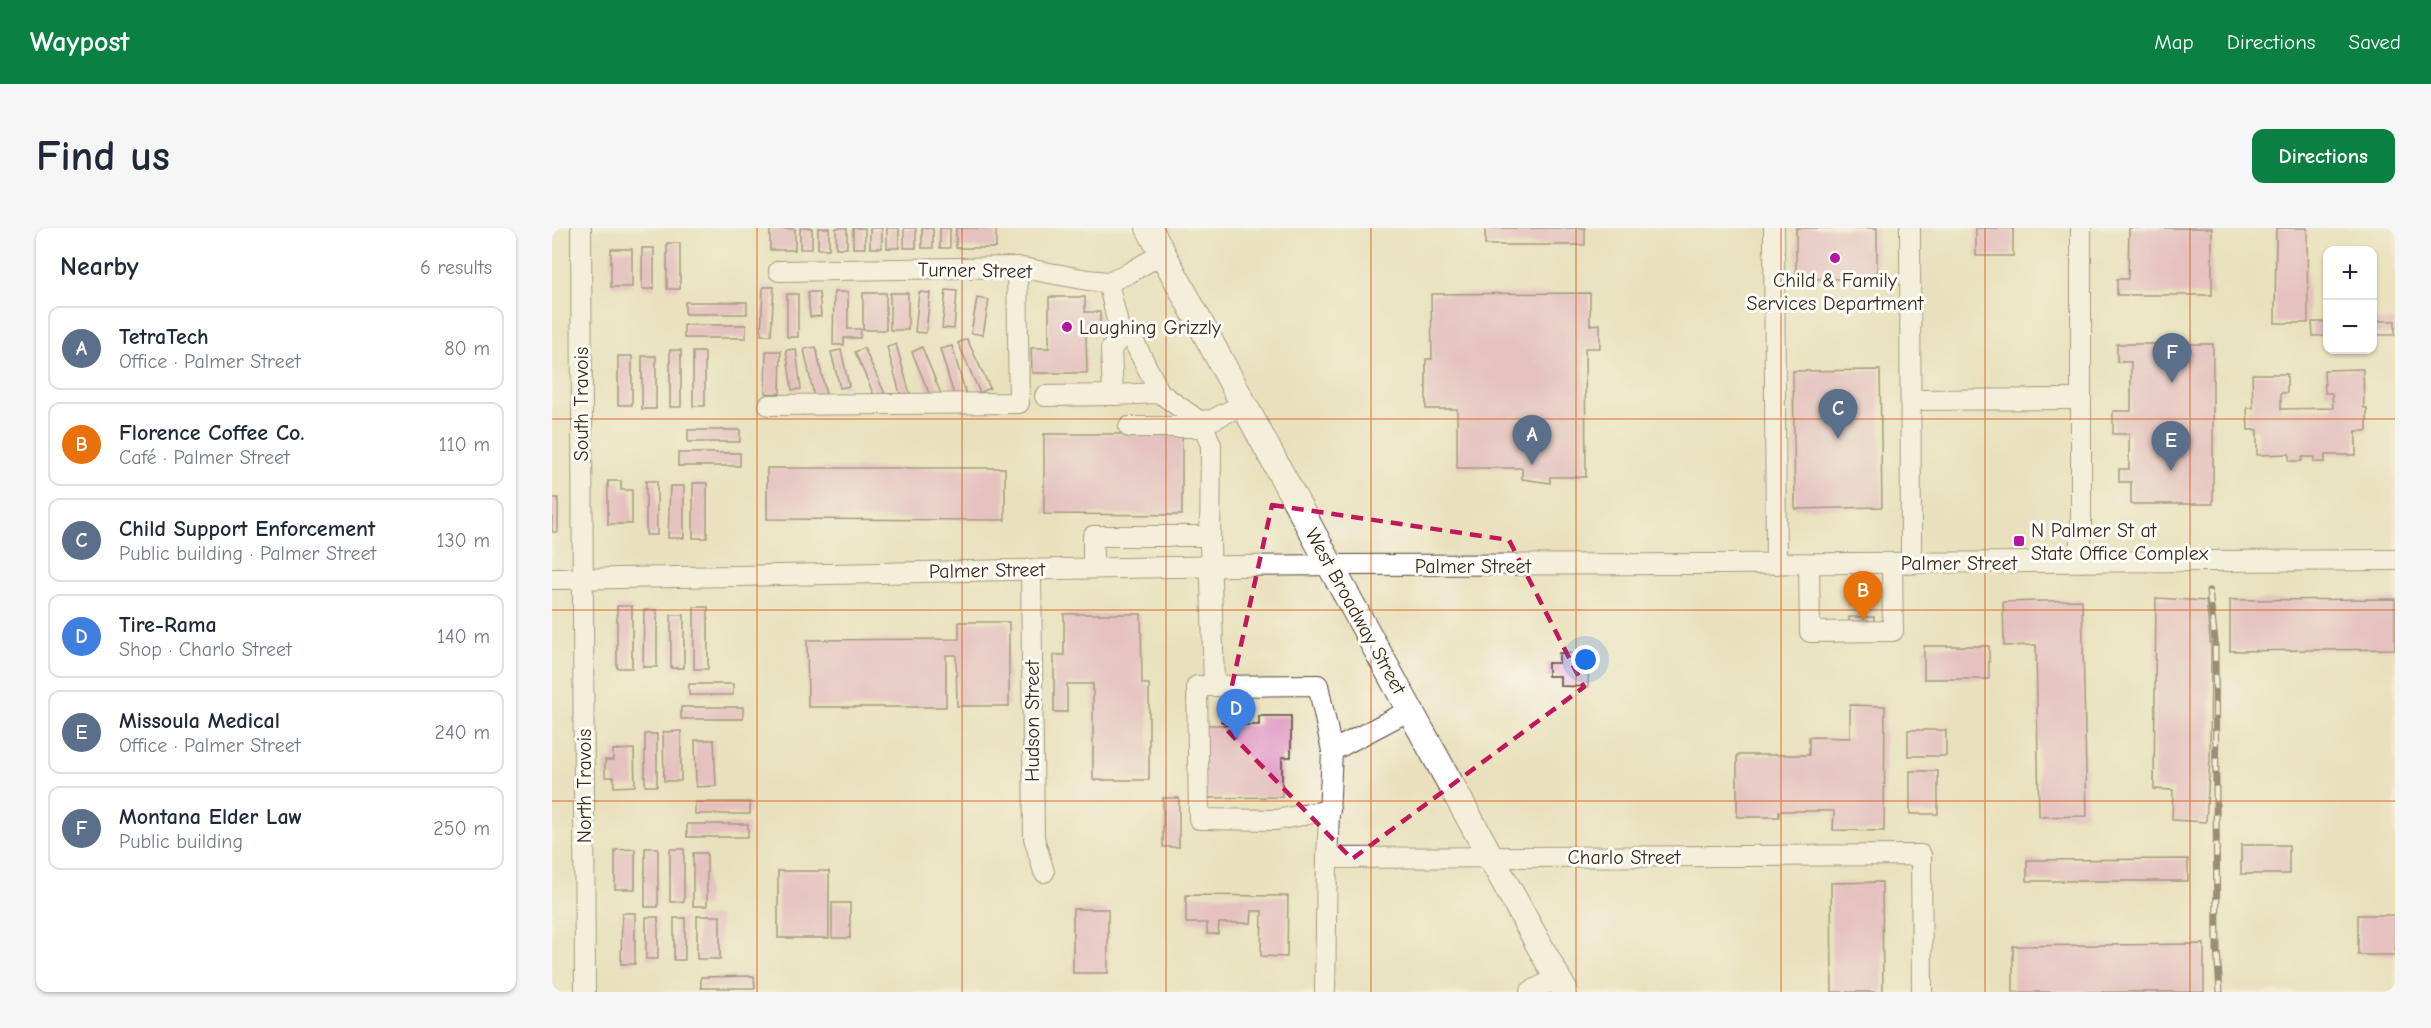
<!DOCTYPE html>
<html lang="en">
<head>
<meta charset="utf-8">
<style>
  :root { --surface:#fff; --page:#f6f6f7; --text:#1f2937; --muted:#747a83; --line:#e0e1e3; --accent:#0b8043 }
  body { margin:0; font-family:"Comic Neue",sans-serif; background:var(--page); color:var(--text) }
  .controls { position:absolute; right:18px; top:18px; display:grid; overflow:hidden; border-radius:12px; box-shadow:0 2px 4px #0004 }
  .controls button { width:54px; height:54px; display:grid; place-items:center; padding:0; border:0; border-bottom:2px solid var(--line); background:var(--surface); color:var(--text); font:30px sans-serif }
  .you { position:absolute; left:1034px; top:432px; width:21px; height:21px; margin:-15px; border:4px solid #fff; border-radius:50%; background:#1a73e8; box-shadow:0 0 0 9px #1a73e833 }
  .badge { display:grid; place-items:center; width:39px; height:39px; border-radius:50%; background:var(--accent); color:#fff; font-size:20px; font-weight:700 }
  .pin { position:absolute; translate:-50% -50px; filter:drop-shadow(0 2px 3px #0008) }
  .pin::after { content:''; position:absolute; top:32px; width:21px; height:18px; background:inherit; clip-path:polygon(0 0,100% 0,50% 100%) }
  .list { margin:0; padding:0; list-style:none }
  h2 { display:flex; justify-content:space-between; align-items:center; height:78px; margin:0; padding:0 24px; font-size:26px }
  h2 small { font-size:20px; font-weight:400; color:var(--muted) }
  .list li { display:grid; grid-template-columns:39px 1fr auto; gap:18px; align-items:center; box-sizing:border-box; height:84px; margin:0 12px 12px; padding:0 12px; border:2px solid var(--line); border-radius:12px }
  .list b { display:block; font-size:22px; white-space:nowrap }
  .list p { margin:0; font-size:20px; white-space:nowrap; color:var(--muted) }
  .list em { font-size:20px; font-style:normal; color:var(--muted) }
  .map { position:relative; flex:none; width:1843px; height:764px; overflow:hidden; border-radius:12px }
  header { display:flex; align-items:center; gap:36px; box-sizing:border-box; height:84px; padding:0 30px; background:var(--accent); color:#fff }
  header strong { font-size:28px }
  nav { display:flex; gap:33px; margin-inline-start:auto; font-size:21px }
  .intro { display:flex; align-items:center; justify-content:space-between; box-sizing:border-box; height:144px; padding:0 36px }
  h1 { margin:0; font-size:42px }
  .button { padding:15px 27px; border-radius:12px; background:var(--accent); color:#fff; font-size:21px; font-weight:700 }
  main { display:flex; gap:36px; padding:0 36px }
  aside { flex:1; background:var(--surface); border-radius:12px; box-shadow:0 2px 4px #0004 }
  .map>svg:first-child { display:block }
  .building { fill:#df9ac2 }
  .lines { fill:none; stroke-linecap:round; stroke-linejoin:round }
  .minor-casing { stroke:#554536; stroke-width:22 }
  .major-casing { stroke:#554536; stroke-width:28 }
  .minor { stroke:#fff; stroke-width:20 }
  .major { stroke:#fff; stroke-width:26 }
  .rail-casing { stroke:#3b2a1e; stroke-width:7 }
  .rail { stroke:#fdfcf7; stroke-width:4.5; stroke-dasharray:14; stroke-linecap:butt }
  .marked { fill:none; stroke:#c2185b; stroke-width:4.5; stroke-dasharray:12 8; stroke-linejoin:round }
  .grid { fill:none; stroke:#d7540e; stroke-width:1.5; stroke-opacity:0.55 }
  .poi-dot { fill:#b5179e; stroke:#fdfcf7; stroke-width:2 }
  .labels { text-anchor:middle; stroke-width:6; stroke-linejoin:round; paint-order:stroke }
  .street-label { font-size:20px; fill:#3b2a1e; stroke:#fdfcf7 }
  .poi-label { font-size:20px; fill:#3b2a1e; stroke:#fdfcf7; text-anchor:start }
</style>
</head>
<body>
<header>
<strong>Waypost</strong>
<nav><a>Map</a><a>Directions</a><a>Saved</a></nav>
</header>
<div class="intro"><h1>Find us</h1><a class="button">Directions</a></div>
<main>
<aside>
<h2>Nearby<small>6 results</small></h2>
<ul class="list">
<li><span class="badge" style="background:#5c6f8a">A</span><div><b>TetraTech</b><p>Office · Palmer Street</p></div><em>80 m</em></li>
<li><span class="badge" style="background:#e8710a">B</span><div><b>Florence Coffee Co.</b><p>Café · Palmer Street</p></div><em>110 m</em></li>
<li><span class="badge" style="background:#5c6f8a">C</span><div><b>Child Support Enforcement</b><p>Public building · Palmer Street</p></div><em>130 m</em></li>
<li><span class="badge" style="background:#3f7fe0">D</span><div><b>Tire-Rama</b><p>Shop · Charlo Street</p></div><em>140 m</em></li>
<li><span class="badge" style="background:#5c6f8a">E</span><div><b>Missoula Medical</b><p>Office · Palmer Street</p></div><em>240 m</em></li>
<li><span class="badge" style="background:#5c6f8a">F</span><div><b>Montana Elder Law</b><p>Public building</p></div><em>250 m</em></li>
</ul>
</aside>
<div class="map">
<svg width="1843" height="764" viewBox="0 0 1843 764">
  <rect width="100%" height="100%" fill="#fdfcf7"/>
  <filter id="ink" filterUnits="userSpaceOnUse"><feTurbulence type="fractalNoise" baseFrequency=".0167" numOctaves="2"/><feDisplacementMap in="SourceGraphic" scale="12" xChannelSelector="R" yChannelSelector="G"/><feConvolveMatrix kernelMatrix="1 2 1 2 8 2 1 2 1" color-interpolation-filters="sRGB"/></filter>
  <filter id="wash" filterUnits="userSpaceOnUse"><feTurbulence type="fractalNoise" baseFrequency=".008" numOctaves="4" result="noise"/><feDisplacementMap in="SourceGraphic" scale="24" xChannelSelector="R" yChannelSelector="G"/><feGaussianBlur stdDeviation="1.35" result="paint"/><feColorMatrix in="noise" values="0 0 0 0 0 0 0 0 0 0 0 0 0 0 0 0 0 1.4 0 .05"/><feComposite in="paint" operator="in"/></filter>
  <g filter="url(#wash)">
    <rect width="100%" height="100%" fill="#e9e1be"/>
    <g id="blocks">
      <!-- building -->
      <g class="building">
        <rect x="248" y="0" width="12" height="21"/>
        <rect x="266" y="0" width="11" height="21"/>
        <rect x="284" y="0" width="11" height="20"/>
        <rect x="301" y="0" width="12" height="20"/>
        <rect x="318" y="0" width="12" height="20"/>
        <rect x="335" y="0" width="12" height="20"/>
        <rect x="352" y="0" width="12" height="20"/>
        <rect x="370" y="0" width="11" height="20"/>
        <rect x="388" y="0" width="10" height="20"/>
        <rect x="404" y="0" width="40" height="20"/>
        <rect x="933" y="0" width="100" height="17"/>
        <rect x="1244" y="0" width="81" height="51"/>
        <rect x="1424" y="0" width="37" height="28"/>
        <path d="M1577,0H1660V67H1565V51H1576Z"/>
        <path d="M1724,0H1755L1756,95H1723Z"/>
        <rect x="218" y="1" width="25" height="21"/>
        <rect x="115" y="15" width="13" height="46"/>
        <rect x="90" y="20" width="12" height="41"/>
        <rect x="59" y="21" width="21" height="38"/>
        <path d="M211,59H222L219,107H209Z"/>
        <path d="M394,62L405,63L402,101L390,100Z"/>
        <path d="M256,64H267L269,88L258,89Z"/>
        <path d="M282,64H296V101H309L308,110H292V117H281Z"/>
        <path d="M367,64L378,65L374,105L363,104Z"/>
        <rect x="311" y="65" width="23" height="37"/>
        <rect x="338" y="65" width="18" height="37"/>
        <path d="M1038,65V97L1048,96V120H1033L1034,249H998V255L970,251V240H905V181H874V131H880L879,66Z"/>
        <rect x="235" y="66" width="11" height="43"/>
        <path d="M497,69H533V84H548V104H534L535,145H480L479,120H497Z"/>
        <path d="M425,70L437,72L431,107L419,105Z"/>
        <rect x="133" y="74" width="62" height="12"/>
        <rect x="1820" y="93" width="23" height="14"/>
        <path d="M1760,94H1776V108H1761Z"/>
        <rect x="132" y="97" width="62" height="13"/>
        <path d="M415,111L438,160L428,165L406,115Z"/>
        <path d="M344,116L358,166L349,169L335,119Z"/>
        <path d="M1565,116H1661V276H1579V254H1567V241H1577V206H1561V183H1579V134H1565Z"/>
        <path d="M400,118L415,170L404,174L388,121Z"/>
        <path d="M264,119L274,167L262,169L252,121Z"/>
        <path d="M370,119L389,166L379,170L360,124Z"/>
        <path d="M312,120L335,170L325,174L303,124Z"/>
        <path d="M244,121L249,161L240,162L234,122Z"/>
        <rect x="118" y="122" width="11" height="57"/>
        <path d="M289,122L297,158L288,160L279,124Z"/>
        <path d="M214,123H229L228,166L213,165Z"/>
        <rect x="141" y="124" width="12" height="54"/>
        <rect x="66" y="128" width="14" height="49"/>
        <rect x="90" y="128" width="14" height="53"/>
        <path d="M1811,141L1812,180H1815V203H1804V227H1773V234H1762V229H1750V233H1737V226L1705,227V202H1696L1695,180H1701L1700,146H1735V165H1729V181L1781,180L1780,165H1773L1772,142Z"/>
        <path d="M1328,142L1330,279L1243,281L1241,143Z"/>
        <rect x="136" y="202" width="52" height="12"/>
        <path d="M492,206H630V287L492,286Z"/>
        <rect x="126" y="225" width="62" height="13"/>
        <path d="M215,240H453V292L215,291Z"/>
        <path d="M56,253H69V262H80V296H56Z"/>
        <rect x="94" y="253" width="11" height="54"/>
        <rect x="141" y="255" width="14" height="55"/>
        <path d="M118,258H132V310H116Z"/>
        <rect x="0" y="270" width="6" height="34"/>
        <path d="M1604,370L1654,373L1659,421L1658,531L1654,594L1620,592L1621,562L1602,561Z"/>
        <path d="M1843,371V421L1678,423V372Z"/>
        <path d="M1530,372L1535,588L1487,589L1484,417L1452,418L1451,374Z"/>
        <rect x="65" y="378" width="15" height="62"/>
        <rect x="142" y="379" width="14" height="62"/>
        <path d="M92,382H105V439H91Z"/>
        <path d="M512,386H589L590,456H597V552H541V456H515V484H502V427H512Z"/>
        <rect x="119" y="387" width="13" height="53"/>
        <rect x="1297" y="389" width="25" height="10"/>
        <path d="M407,394H457V478H405L404,427H394V479H256L255,412L407,411Z"/>
        <rect x="1372" y="418" width="65" height="33"/>
        <path d="M1007,425L1037,426L1036,459L1008,458V448H996V435H1007Z"/>
        <rect x="137" y="456" width="44" height="11"/>
        <path d="M1298,477L1333,478L1332,603L1281,602L1282,583H1227V589H1185V527H1257V509L1298,510Z"/>
        <rect x="129" y="479" width="62" height="12"/>
        <path d="M707,488H739V529H730V569L653,570V497H707Z"/>
        <rect x="1356" y="502" width="38" height="26"/>
        <path d="M129,503V553H112L111,504Z"/>
        <rect x="93" y="506" width="12" height="52"/>
        <path d="M143,512H162L164,558L144,559Z"/>
        <path d="M82,521L83,558L62,559V549H53V532H61V522Z"/>
        <rect x="1358" y="543" width="28" height="43"/>
        <rect x="611" y="570" width="16" height="49"/>
        <rect x="143" y="574" width="55" height="12"/>
        <rect x="135" y="596" width="61" height="13"/>
        <rect x="1689" y="617" width="48" height="29"/>
        <rect x="93" y="620" width="13" height="59"/>
        <path d="M83,621V661H63V622Z"/>
        <rect x="118" y="621" width="14" height="53"/>
        <rect x="141" y="625" width="14" height="53"/>
        <path d="M1636,631V653H1475V632Z"/>
        <rect x="226" y="643" width="51" height="67"/>
        <path d="M1330,654L1331,764H1280L1279,655Z"/>
        <path d="M634,667L736,668L735,729L709,728L710,683H700L699,695H667L666,706H655V695H634Z"/>
        <rect x="280" y="675" width="18" height="35"/>
        <rect x="521" y="681" width="35" height="64"/>
        <path d="M70,685H83V736H69Z"/>
        <rect x="1806" y="687" width="37" height="40"/>
        <rect x="145" y="688" width="23" height="43"/>
        <rect x="94" y="689" width="12" height="42"/>
        <rect x="122" y="690" width="11" height="42"/>
        <path d="M1652,716V764H1461V718Z"/>
        <path d="M202,748L203,760H149V749Z"/>
      </g>
    </g>
  </g>
  <g filter="url(#ink)">
    <use href="#blocks" fill-opacity="0" stroke="#554536" stroke-width="1.5"/>
    <g class="lines">
      <!-- minor casing -->
      <g class="minor-casing">
        <g id="minor">
          <path d="M29,0L33,764"/>
          <path d="M1222,0L1224,336"/>
          <path d="M1358,0L1359,336"/>
          <path d="M1529,0V334"/>
          <path d="M227,43L465,39L536,52L556,54L577,45L611,25"/>
          <path d="M608,165L647,193L660,192L692,176"/>
          <path d="M561,167L608,165L580,110L569,109"/>
          <path d="M493,168L561,167L559,121L569,109L556,54"/>
          <path d="M1359,172L1529,171"/>
          <path d="M217,177L467,175L465,39"/>
          <path d="M647,193L652,199L659,217L658,316L662,458L766,457L780,523L858,482"/>
          <path d="M577,199H652"/>
          <path d="M1257,336L1258,404L1341,403L1340,336"/>
          <path d="M541,340V308H658"/>
          <path d="M479,341L482,610L492,644"/>
          <path d="M0,351C259,348 519,339 778,337C1133,335 1488,337 1843,332"/>
          <path d="M662,458H645L647,591L724,592L778,582"/>
          <path d="M775,630L1369,627L1370,764"/>
          <path d="M773,764L775,630L780,523"/>
          <path d="M978,764L1005,750"/>
        </g>
      </g>
      <!-- major casing -->
      <g class="major-casing">
        <path id="major" d="M597,0L778,337L1013,764"/>
      </g>
      <!-- minor -->
      <use href="#minor" class="minor"/>
      <!-- major -->
      <use href="#major" class="major"/>
      <!-- rail casing -->
      <g class="rail-casing">
        <path id="rail" d="M1657,363L1663,413L1665,721L1668,764"/>
      </g>
      <!-- rail -->
      <use href="#rail" class="rail"/>
    </g>
  </g>
  <!-- marked area -->
  <path d="M0 0H1843V764H0ZM720,277L957,312L1032,459L800,631L671,498Z" fill="#e9e1be" fill-opacity=".55" fill-rule="evenodd"/>
  <path class="marked" d="M720,277L957,312L1032,459L800,631L671,498Z"/>
  <!-- grid -->
  <path class="grid" d="M205,0V764M410,0V764M614,0V764M819,0V764M1024,0V764M1229,0V764M1433,0V764M1638,0V764M0,191H1843M0,382H1843M0,573H1843"/>
  <!-- markers -->
  <g class="poi-dot">
    <circle cx="1283" cy="30" r="6"/>
    <circle cx="515" cy="99" r="6"/>
    <rect x="1461" y="307" width="12" height="12" rx="3"/>
  </g>
  <g class="labels">
    <!-- street labels -->
    <g class="street-label">
      <text transform="translate(423 42) rotate(1)" y="7">Turner Street</text>
      <text transform="translate(29 176) rotate(-90)" y="7">South Travois</text>
      <text x="1407" y="342">Palmer Street</text>
      <text x="921" y="345">Palmer Street</text>
      <text transform="translate(435 342) rotate(-1)" y="7">Palmer Street</text>
      <text transform="translate(804 383) rotate(61)" y="7">West Broadway Street</text>
      <text transform="translate(480 493) rotate(-90)" y="7">Hudson Street</text>
      <text transform="translate(32 558) rotate(-90)" y="7">North Travois</text>
      <text x="1072" y="636">Charlo Street</text>
    </g>
    <!-- poi labels -->
    <g class="poi-label">
      <text x="1283" y="59" text-anchor="middle">Child &amp; Family<tspan x="1283" dy="23">Services Department</tspan></text>
      <text x="527" y="106">Laughing Grizzly</text>
      <text x="1479" y="309">N Palmer St at<tspan x="1479" dy="23">State Office Complex</tspan></text>
    </g>
  </g>
</svg>
<div class="controls">
<button>+</button>
<button>−</button>
</div>
<div class="you"></div>
<div class="pin badge" style="left:980px;top:237px;background:#5c6f8a">A</div>
<div class="pin badge" style="left:1311px;top:393px;background:#e8710a">B</div>
<div class="pin badge" style="left:1286px;top:211px;background:#5c6f8a">C</div>
<div class="pin badge" style="left:684px;top:511px;background:#3f7fe0">D</div>
<div class="pin badge" style="left:1619px;top:243px;background:#5c6f8a">E</div>
<div class="pin badge" style="left:1620px;top:155px;background:#5c6f8a">F</div>
</div>
</main>
</body>
</html>
